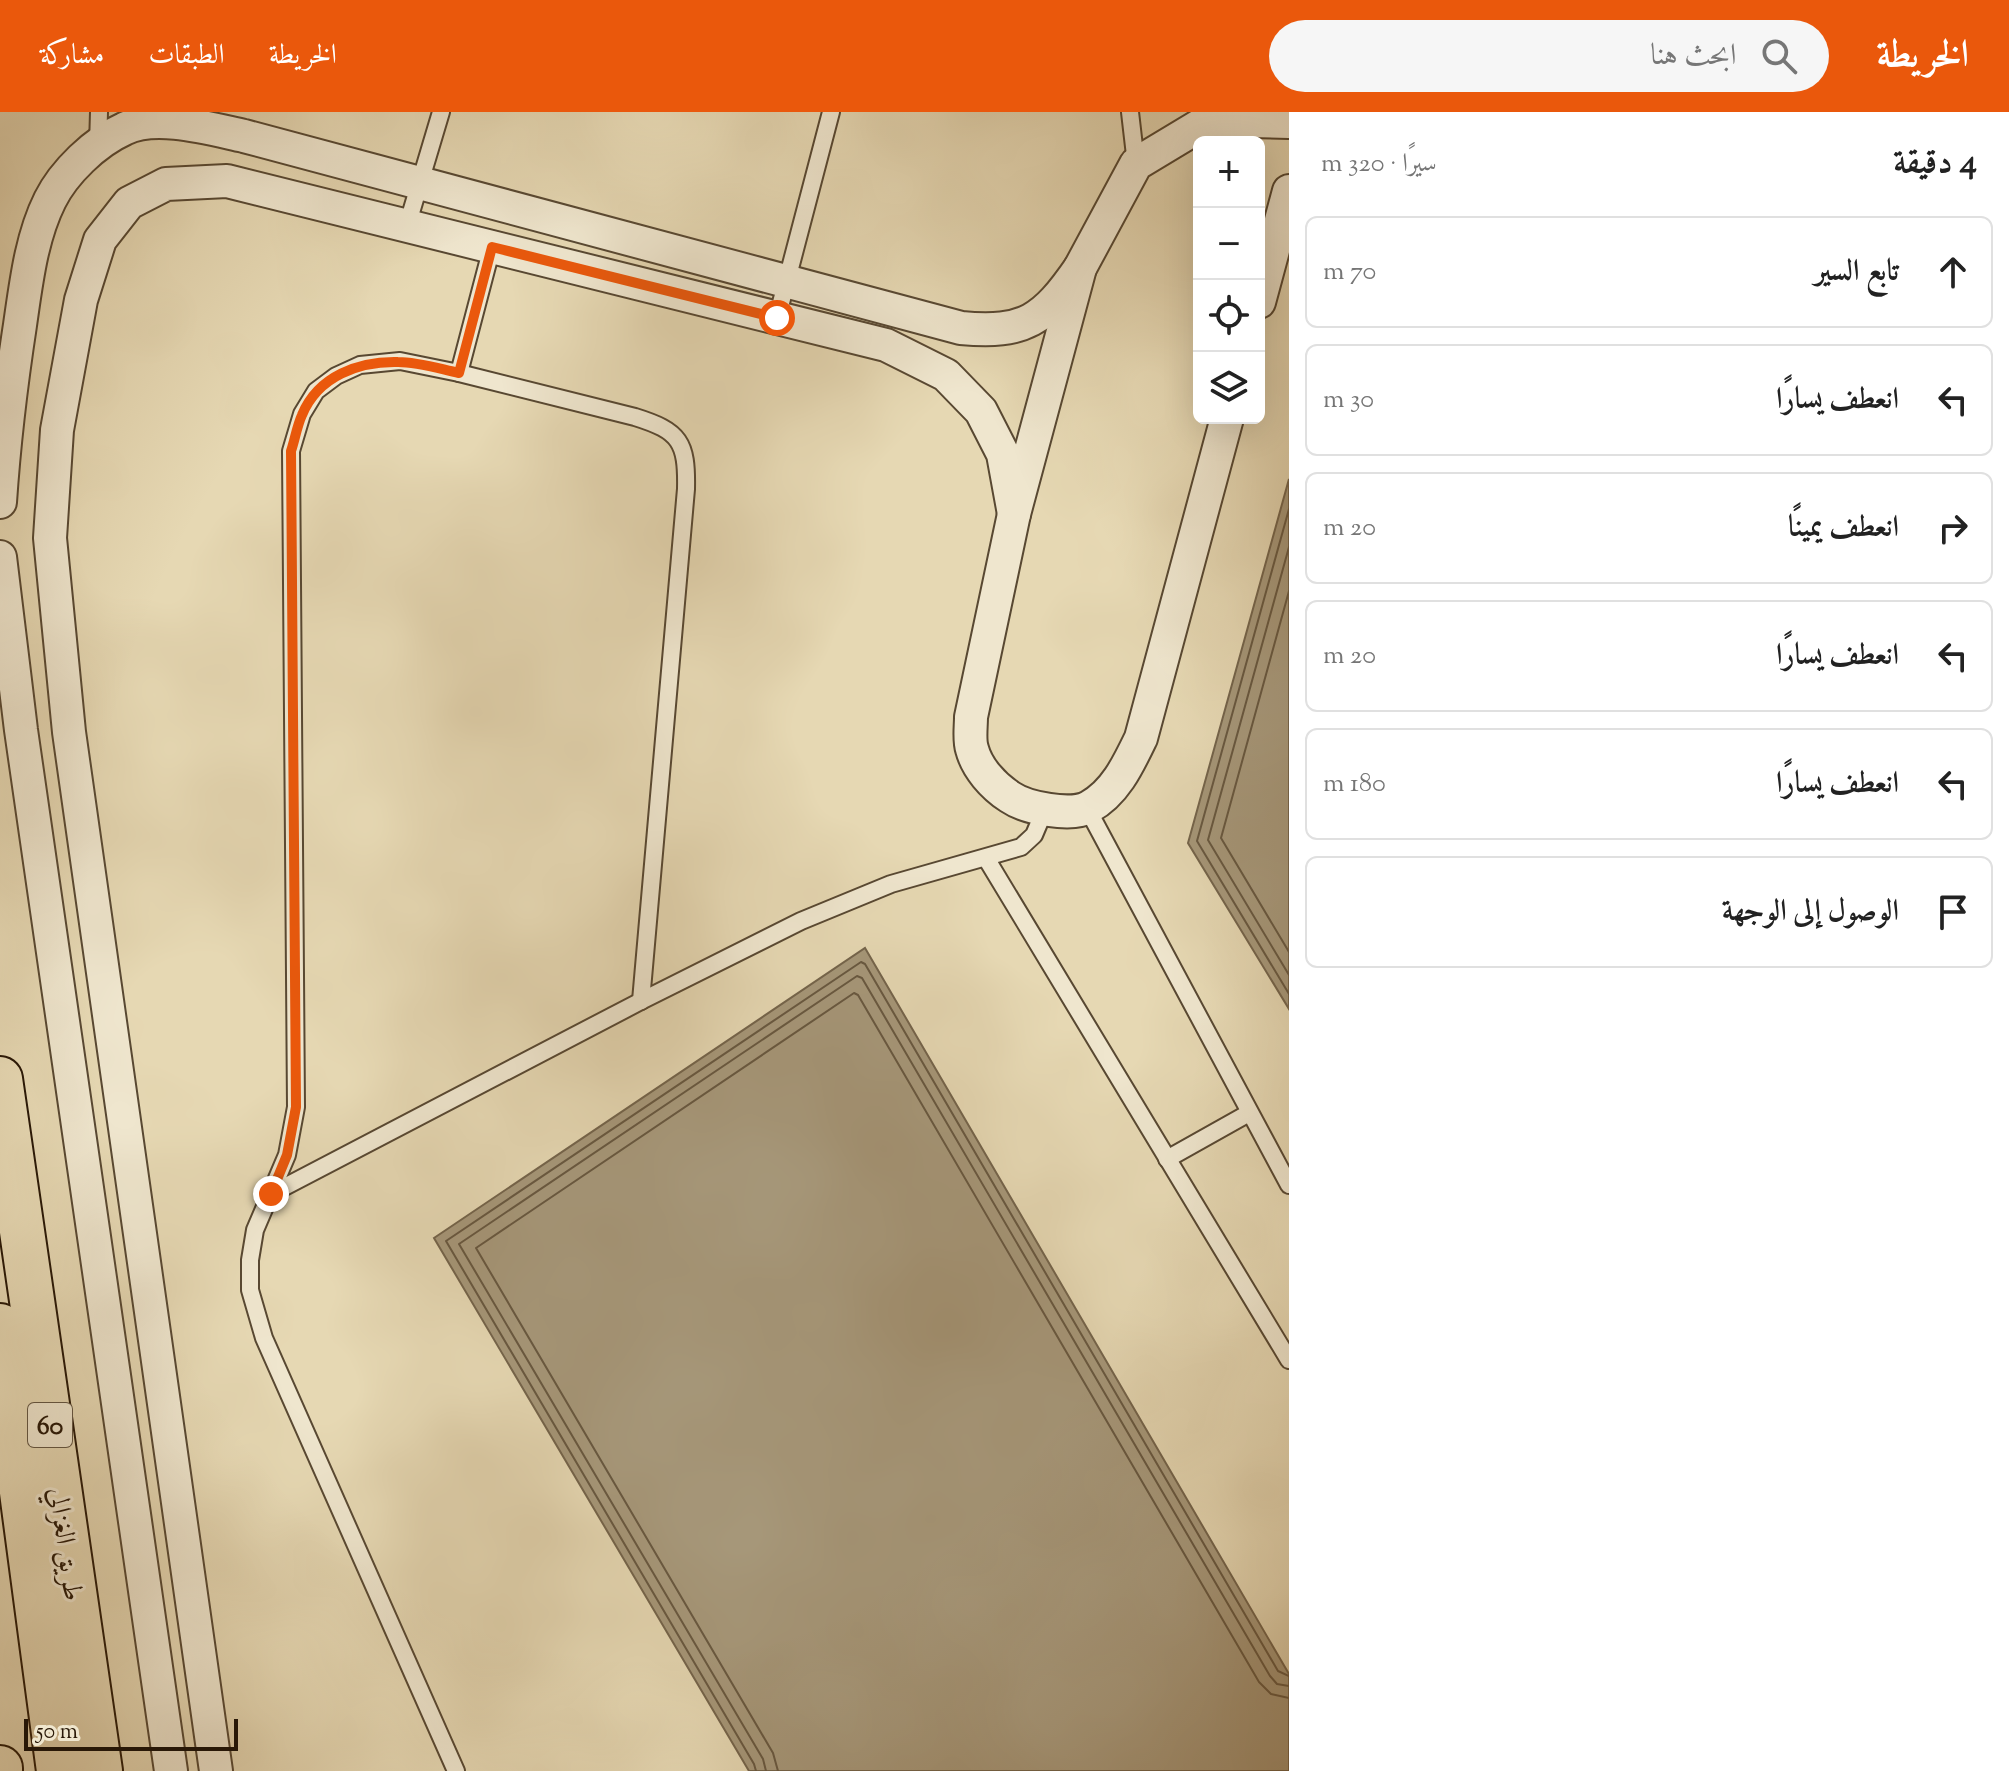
<!DOCTYPE html>
<html lang="ar">
<head>
<meta charset="utf-8">
<style>
  :root { --surface:#fff; --page:#f6f6f6; --text:#222; --muted:#767676; --line:#e0e0e0; --accent:#ea580c }
  body { margin:0; font-family:"Sorts Mill Goudy",Amiri,serif; background:var(--page); color:var(--text); direction:rtl }
  .controls { position:absolute; right:24px; top:24px; display:grid; overflow:hidden; border-radius:12px; box-shadow:0 8px 32px #0002 }
  .controls button { width:72px; height:72px; display:grid; place-items:center; padding:0; border:0; border-bottom:2px solid var(--line); background:var(--surface); color:var(--text); font:40px sans-serif }
  .scale { position:absolute; left:24px; bottom:20px; width:214px; box-sizing:border-box; padding-left:8px; border:4px solid #291807; border-top:0; font-size:22px; line-height:28px; white-space:nowrap; color:#291807; -webkit-text-stroke:6px #efe6ce; paint-order:stroke }
  .stop { position:absolute; width:24px; height:24px; margin:-18px; border:6px solid #ea580c; border-radius:50%; background:#fff }
  .stop.end { background:#ea580c; border-color:#fff; box-shadow:0 2px 8px #0008 }
  .list { margin:0; padding:0; list-style:none }
  h2 { display:flex; justify-content:space-between; align-items:center; height:104px; margin:0; padding:0 32px; font-size:34px }
  h2 small { font-size:26px; font-weight:400; color:var(--muted) }
  .list li { display:grid; grid-template-columns:52px 1fr auto; gap:24px; align-items:center; box-sizing:border-box; height:112px; margin:0 16px 16px; padding:0 16px; border:2px solid var(--line); border-radius:12px }
  .list b { display:block; font-size:30px; white-space:nowrap }
  .list em { font-size:26px; font-style:normal; color:var(--muted) }
  .icon { flex:none; width:44px; height:44px; fill:none; stroke:currentColor; stroke-width:2; stroke-linecap:round; stroke-linejoin:round }
  .map { position:relative; flex:none; width:1289px; height:1659px; overflow:hidden; direction:ltr }
  header { display:flex; align-items:center; gap:48px; box-sizing:border-box; height:112px; padding:0 40px; background:var(--accent); color:#fff }
  header strong { font-size:38px }
  nav { display:flex; gap:44px; margin-inline-start:auto; font-size:28px }
  .search { width:560px; height:72px; background:var(--page); display:flex; align-items:center; gap:20px; box-sizing:border-box; padding:0 28px; border-radius:44px; color:var(--muted); font-size:30px }
  main { display:flex }
  aside { flex:1; background:var(--surface) }
  .map>svg:first-child { display:block }
  .water { fill:#a69779; stroke:#74644b; stroke-width:2 }
  .lines { fill:none; stroke-linecap:round; stroke-linejoin:round }
  .shore { stroke:#685840; stroke-width:2 }
  .service-casing { stroke:#584832; stroke-width:20 }
  .minor-casing { stroke:#584832; stroke-width:36 }
  .primary-casing { stroke:#291807; stroke-width:48 }
  .motorway-casing { stroke:#291807; stroke-width:48 }
  .service { stroke:#efe6ce; stroke-width:16 }
  .minor { stroke:#efe6ce; stroke-width:32 }
  .primary { stroke:#e6d8b3; stroke-width:44 }
  .motorway { stroke:#e6d8b3; stroke-width:44 }
  .route { stroke:#ea580c; stroke-width:10 }
  .labels { text-anchor:middle; stroke-width:6; stroke-linejoin:round; paint-order:stroke }
  .shield { fill:#efe6ce; stroke:#645643; stroke-width:2 }
  .shield-label { font-size:26px; font-weight:bold; fill:#291807 }
  .street-label { font-size:28px; fill:#291807; stroke:#efe6ce }
</style>
</head>
<body>
<header>
<strong>الخريطة</strong>
<div class="search"><svg class="icon" aria-label="search" viewBox="0 0 24 24"><circle cx="10" cy="10" r="6"/><path d="M15 15l6 6"/></svg>ابحث هنا</div>
<nav><a>الخريطة</a><a>الطبقات</a><a>مشاركة</a></nav>
</header>
<main>
<aside>
<h2>4 دقيقة<small>سيرًا · 320 m</small></h2>
<ul class="list">
<li><svg class="icon" aria-label="ahead" viewBox="0 0 24 24"><path d="M12 20V5M6 11l6-6 6 6"/></svg><div><b>تابع السير</b></div><em>70 m</em></li>
<li><svg class="icon" aria-label="left" viewBox="0 0 24 24"><path d="M17 20v-9H6M10 6l-5 5 5 5"/></svg><div><b>انعطف يسارًا</b></div><em>30 m</em></li>
<li><svg class="icon" aria-label="right" viewBox="0 0 24 24"><path d="M7 20v-9h11M14 6l5 5-5 5"/></svg><div><b>انعطف يمينًا</b></div><em>20 m</em></li>
<li><svg class="icon" aria-label="left" viewBox="0 0 24 24"><path d="M17 20v-9H6M10 6l-5 5 5 5"/></svg><div><b>انعطف يسارًا</b></div><em>20 m</em></li>
<li><svg class="icon" aria-label="left" viewBox="0 0 24 24"><path d="M17 20v-9H6M10 6l-5 5 5 5"/></svg><div><b>انعطف يسارًا</b></div><em>180 m</em></li>
<li><svg class="icon" aria-label="arrive" viewBox="0 0 24 24"><path d="M6 21V4h12l-3 4 3 4H6"/></svg><div><b>الوصول إلى الوجهة</b></div></li>
</ul>
</aside>
<div class="map">
<svg width="1289" height="1659" viewBox="0 0 1289 1659">
  <rect width="100%" height="100%" fill="#e6d8b3"/>
  <filter id="stains"><feTurbulence type="fractalNoise" baseFrequency=".0025" numOctaves="4"/><feColorMatrix values="0 0 0 0 .2 0 0 0 0 .09 0 0 0 0 .02 0 0 0 .5 -.17"/></filter>
  <radialGradient id="worn" r=".72"><stop offset=".6" stop-color="#630" stop-opacity="0"/><stop offset="1" stop-color="#630" stop-opacity=".3"/></radialGradient>
  <!-- water -->
  <g class="water">
    <path d="M1289,367V897L1188,731Z"/>
    <path d="M865,836L1289,1562V1659H749L434,1126Z"/>
  </g>
  <g class="lines">
    <!-- shore -->
    <g class="shore">
      <path d="M1289,397L1197,729L1289,882"/>
      <path d="M1289,435L1208,728L1289,863"/>
      <path d="M1289,479L1221,726L1289,840"/>
      <path d="M756,1659L754,1652L446,1129L861,850L865,852L1278,1559L1289,1564"/>
      <path d="M766,1659L763,1647L459,1132L857,864L862,866L1270,1564L1277,1572L1289,1574"/>
      <path d="M778,1659L773,1641L476,1136L854,881L858,883L1259,1570L1271,1582L1289,1586"/>
    </g>
    <!-- service casing -->
    <g class="service-casing">
      <g id="service">
        <path d="M1130,0L1136,52"/>
        <path d="M98,34L99,0"/>
        <path d="M407,114L441,0"/>
        <path d="M777,206L831,0"/>
        <path d="M459,261L492,135"/>
        <path d="M1087,696L1289,1073"/>
        <path d="M986,746L1289,1248"/>
        <path d="M1167,1047L1249,1001"/>
        <path d="M271,1082L641,889L801,809L891,772L1021,735L1034,723L1045,697"/>
        <path d="M456,1659L264,1226L250,1178V1148L255,1118L287,1043L296,995L291,339L302,302L316,279L336,264L360,253L400,249L459,261L635,305C680,319 687,330 686,377L641,889"/>
      </g>
    </g>
    <!-- minor casing -->
    <g class="minor-casing">
      <g id="minor">
        <path d="M1259,190L1289,79"/>
        <path d="M1227,306L1141,626C1128,653 1115,681 1089,695C1071,705 1026,696 1010,685C993,674 977,656 972,637C969,628 971,615 971,605L1014,402L1080,156L1136,52L1209,8L1289,10"/>
        <path d="M0,390C4,330 11,272 20,213C26,172 31,126 50,88C64,60 95,30 124,17C156,1 211,17 244,24L961,216C1025,222 1044,208 1080,156"/>
        <path d="M0,445L21,618L171,1659"/>
        <path d="M216,1659L69,620L50,426L57,318L81,188L100,128L129,91L166,72L227,69L886,233L946,263L981,299L1003,342L1014,402"/>
      </g>
    </g>
    <!-- primary casing -->
    <g class="primary-casing">
      <path id="primary" d="M0,967L100,1659"/>
    </g>
    <!-- motorway casing -->
    <g class="motorway-casing">
      <g id="motorway">
        <path d="M0,1214L59,1659"/>
        <path d="M0,1656V1659"/>
      </g>
    </g>
    <!-- service -->
    <use href="#service" class="service"/>
    <!-- minor -->
    <use href="#minor" class="minor"/>
    <!-- primary -->
    <use href="#primary" class="primary"/>
    <!-- motorway -->
    <use href="#motorway" class="motorway"/>
  </g>
  <g class="lines">
    <!-- route -->
    <path class="route" d="M271,1082L287,1043L296,995L291,339C295,327 297,314 302,303C318,264 359,249 398,250C418,250 440,257 459,261L492,135L777,206"/>
  </g>
  <g class="labels">
    <!-- shield labels -->
    <rect class="shield" x="28" y="1291" width="44" height="44" rx="6"/>
    <g class="shield-label">
      <text x="50" y="1322">60</text>
    </g>
    <!-- street labels -->
    <g class="street-label">
      <text transform="translate(67 1432) rotate(82)" y="10">طريق الغزالي</text>
    </g>
  </g>
  <rect width="100%" height="100%" filter="url(#stains)"/>
  <rect width="100%" height="100%" fill="url(#worn)"/>
</svg>
<div class="controls">
<button>+</button>
<button>−</button>
<button><svg class="icon" aria-label="locate" viewBox="0 0 24 24"><circle cx="12" cy="12" r="6"/><path d="M12 2v4M12 18v4M2 12h4M18 12h4"/></svg></button>
<button><svg class="icon" aria-label="layers" viewBox="0 0 24 24"><path d="M12 4l9 5-9 5-9-5zM3 14l9 5 9-5"/></svg></button>
</div>
<div class="scale">50 m</div>
<div class="stop" style="left:777px;top:206px"></div>
<div class="stop end" style="left:271px;top:1082px"></div>
</div>
</main>
</body>
</html>
